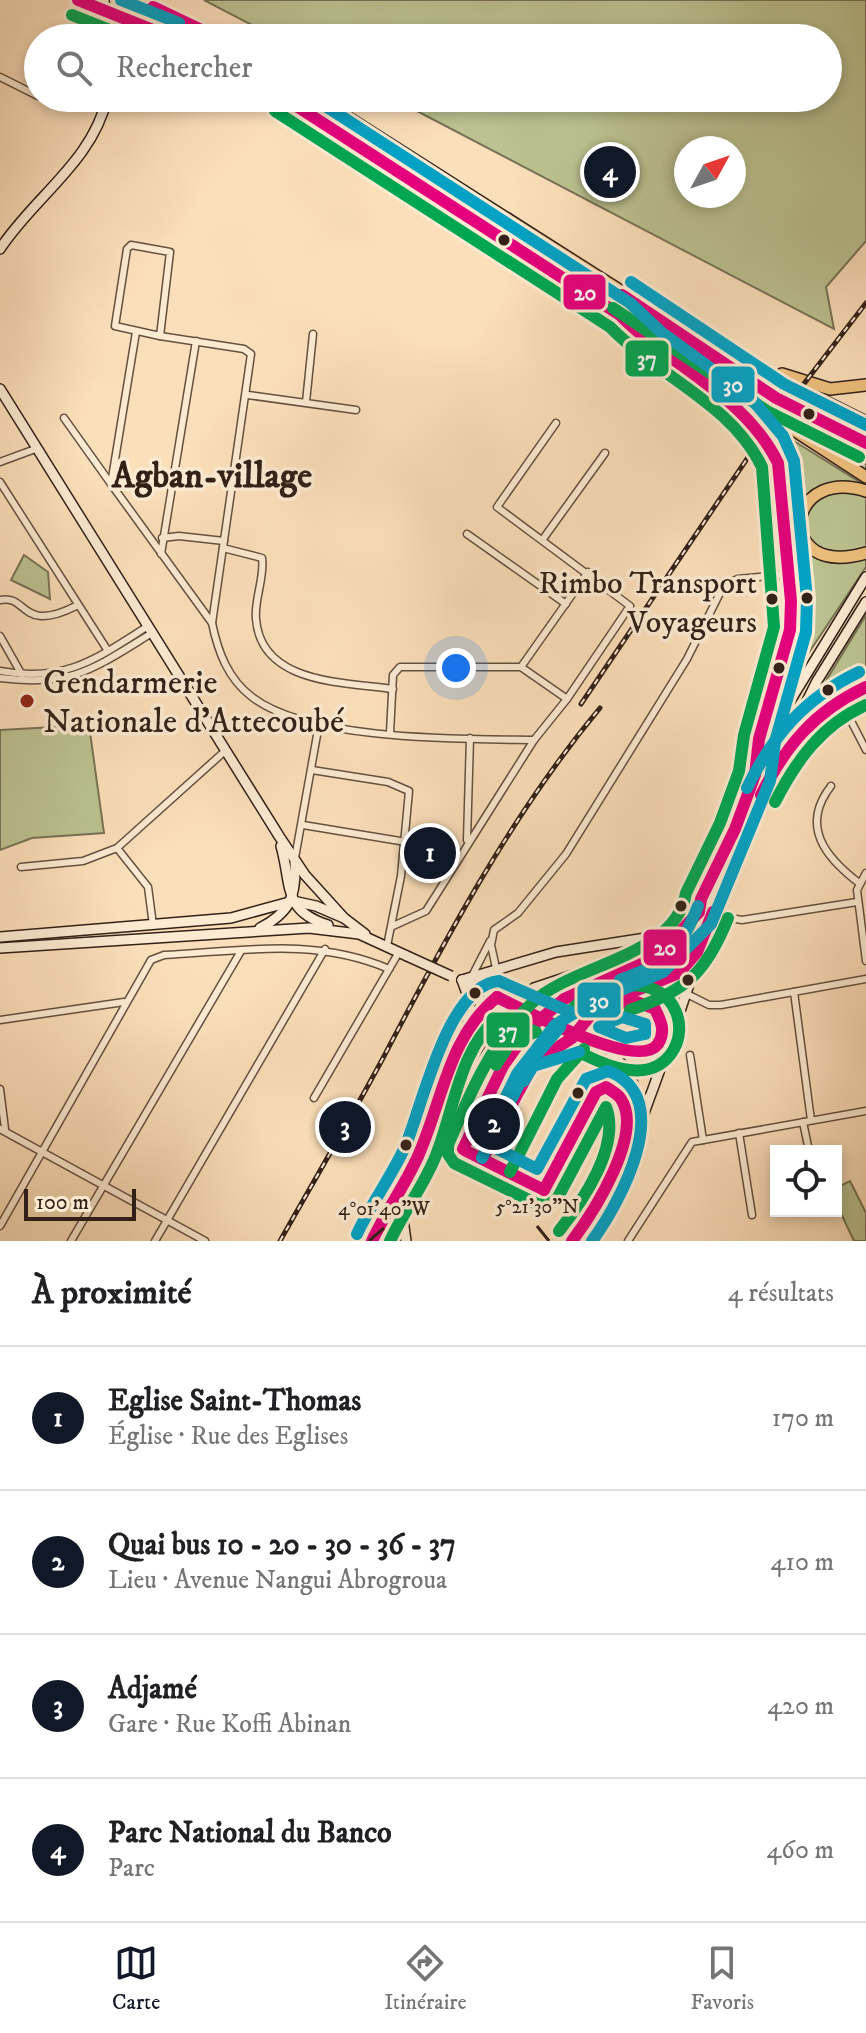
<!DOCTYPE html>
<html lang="fr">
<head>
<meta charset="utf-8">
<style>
  :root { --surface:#fff; --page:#f2f2f2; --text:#202124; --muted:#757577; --line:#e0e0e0; --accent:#111827 }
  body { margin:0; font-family:"IM FELL DW Pica",serif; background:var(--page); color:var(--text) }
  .controls { position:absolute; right:24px; bottom:24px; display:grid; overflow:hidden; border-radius:0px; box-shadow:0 4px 12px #0003 }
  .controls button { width:72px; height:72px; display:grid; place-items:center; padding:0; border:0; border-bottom:2px solid var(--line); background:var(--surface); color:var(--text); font:40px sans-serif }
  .compass { position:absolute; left:674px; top:136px; width:72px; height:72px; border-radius:50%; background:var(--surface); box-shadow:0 4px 12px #0003; rotate:50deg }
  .scale { position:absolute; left:24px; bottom:20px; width:112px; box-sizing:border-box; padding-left:8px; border:4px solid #332118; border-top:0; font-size:22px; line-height:28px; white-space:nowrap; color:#332118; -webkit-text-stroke:6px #fcead2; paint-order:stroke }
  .you { position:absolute; left:456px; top:668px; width:28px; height:28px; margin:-20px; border:6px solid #fff; border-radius:50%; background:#1a73e8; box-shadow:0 0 0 12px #1a73e833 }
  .badge { display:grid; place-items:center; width:52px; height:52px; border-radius:50%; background:var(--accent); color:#fff; font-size:26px; font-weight:700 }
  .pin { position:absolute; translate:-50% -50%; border:4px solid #fff; box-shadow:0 2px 8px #0006 }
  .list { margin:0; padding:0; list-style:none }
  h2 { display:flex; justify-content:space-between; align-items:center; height:104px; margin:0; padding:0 32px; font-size:34px }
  h2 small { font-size:26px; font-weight:400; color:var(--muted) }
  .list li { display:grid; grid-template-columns:52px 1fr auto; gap:24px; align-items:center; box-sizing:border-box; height:144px; padding:0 32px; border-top:2px solid var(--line) }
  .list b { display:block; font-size:30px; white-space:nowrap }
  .list p { margin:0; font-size:26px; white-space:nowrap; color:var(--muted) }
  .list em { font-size:26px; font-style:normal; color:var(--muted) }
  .icon { flex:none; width:44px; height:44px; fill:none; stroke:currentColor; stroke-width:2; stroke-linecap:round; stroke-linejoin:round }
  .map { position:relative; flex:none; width:866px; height:1241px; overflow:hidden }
  .search { position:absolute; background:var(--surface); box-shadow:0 4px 12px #0003; left:24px; right:24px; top:24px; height:88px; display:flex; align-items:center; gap:20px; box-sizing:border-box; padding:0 28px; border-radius:44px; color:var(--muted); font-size:30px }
  .sheet { height:680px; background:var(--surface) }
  nav { display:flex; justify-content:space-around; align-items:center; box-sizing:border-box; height:112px; border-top:2px solid var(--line); background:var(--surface); font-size:22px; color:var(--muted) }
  nav a { display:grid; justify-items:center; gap:4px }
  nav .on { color:var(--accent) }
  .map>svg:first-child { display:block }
  .green { fill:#bcc291; stroke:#787254; stroke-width:2; fill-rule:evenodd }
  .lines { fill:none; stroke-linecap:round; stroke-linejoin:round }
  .street-casing { stroke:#655040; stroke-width:9 }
  .secondary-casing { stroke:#332118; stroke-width:12 }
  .highway-casing { stroke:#332118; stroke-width:14 }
  .street { stroke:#fcead2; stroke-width:6 }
  .secondary { stroke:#fcead2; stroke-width:9 }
  .highway { stroke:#eec07d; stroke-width:11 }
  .rail-casing { stroke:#332118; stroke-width:5 }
  .rail { stroke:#fcead2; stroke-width:2; stroke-dasharray:6; stroke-linecap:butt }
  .secondary-bridge-casing { stroke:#332118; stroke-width:12; stroke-linecap:butt }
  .highway-bridge-casing { stroke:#332118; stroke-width:14; stroke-linecap:butt }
  .secondary-bridge { stroke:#fcead2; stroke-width:9 }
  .highway-bridge { stroke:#eec07d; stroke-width:11 }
  .bus-1-casing { stroke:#fcead2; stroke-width:18 }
  .bus-2-casing { stroke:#fcead2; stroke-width:18 }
  .bus-3-casing { stroke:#fcead2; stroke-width:18 }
  .bus-1 { stroke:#e5007d; stroke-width:12 }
  .bus-2 { stroke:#00a651; stroke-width:12 }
  .bus-3 { stroke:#03a2c5; stroke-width:12 }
  .ticks { fill:none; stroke:#332118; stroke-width:3 }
  .bus-dot { fill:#332118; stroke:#fcead2; stroke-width:3 }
  .poi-dot { fill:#8f2418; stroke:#fcead2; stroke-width:3 }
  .labels { text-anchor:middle; stroke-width:7; stroke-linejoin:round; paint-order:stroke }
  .bus-label { font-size:32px; fill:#332118; stroke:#fcead2; text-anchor:end }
  .poi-label { font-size:34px; fill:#332118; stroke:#fcead2; text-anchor:start }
  .neighbourhood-label { font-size:36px; font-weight:bold; fill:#332118; stroke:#fcead2 }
  .ticks-label { font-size:20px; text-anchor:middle; fill:#332118; stroke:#fcead2; stroke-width:7; stroke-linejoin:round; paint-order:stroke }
  .line-badge { stroke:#fcead2; stroke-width:3 }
  .badge-label { font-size:22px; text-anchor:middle; font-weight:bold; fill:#fff }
</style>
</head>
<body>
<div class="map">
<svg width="866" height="1241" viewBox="0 0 866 1241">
  <rect width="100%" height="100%" fill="#fbdfba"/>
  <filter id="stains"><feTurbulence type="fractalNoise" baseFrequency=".0025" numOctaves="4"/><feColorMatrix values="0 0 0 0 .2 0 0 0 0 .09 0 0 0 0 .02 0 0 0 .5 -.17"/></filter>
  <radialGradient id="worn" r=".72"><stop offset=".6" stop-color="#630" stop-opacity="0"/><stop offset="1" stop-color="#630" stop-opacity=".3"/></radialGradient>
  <!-- green -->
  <g class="green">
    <path d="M204,0H866V241L826,287L834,329L392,98H828V38H277ZM686,148H734V196H686Z"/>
    <path d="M819,406L866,427V470L803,429Z"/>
    <path d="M794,441L866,486V567L808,654L797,648L798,602L781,460Z"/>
    <path d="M24,555L48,572L50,599L11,580Z"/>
    <path d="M866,615V681L828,700L819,696L824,684Z"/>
    <path d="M89,725L104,833L32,838L0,850V730Z"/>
    <path d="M850,1181L866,1213V1241H854L836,1203V1188Z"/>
  </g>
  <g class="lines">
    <!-- street casing -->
    <g class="street-casing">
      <g id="street">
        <path d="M0,77L38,96"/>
        <path d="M131,245L170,252L160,336L115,326L127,249Z"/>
        <path d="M136,332L111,484L212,623"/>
        <path d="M160,336L244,349L251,354L212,623C218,652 228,679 252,697C309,741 462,739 534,740L426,911L393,926"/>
        <path d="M248,395L356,410"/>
        <path d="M306,402L313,334"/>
        <path d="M64,418L111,484"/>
        <path d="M0,462L38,448"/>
        <path d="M0,482L108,651"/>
        <path d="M467,534L566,604"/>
        <path d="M162,538L179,536L224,541"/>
        <path d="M543,539L605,453"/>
        <path d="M223,548L262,558C265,577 254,599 256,619C261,685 346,682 393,689"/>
        <path d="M161,554L196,341"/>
        <path d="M0,600C28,594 20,634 76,606"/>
        <path d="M0,636L22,675"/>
        <path d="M521,667L588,572"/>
        <path d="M0,671C65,683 96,659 148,626"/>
        <path d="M0,678C72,687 93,669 152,633"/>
        <path d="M849,717L866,750"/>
        <path d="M390,733L393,675L400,667H521L567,699L630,606L497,507L556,423"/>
        <path d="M534,740L567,699"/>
        <path d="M312,770L388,782L409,791L401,876L387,946"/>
        <path d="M831,786C800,826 825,857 859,883"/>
        <path d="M303,825L406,842"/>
        <path d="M467,840L470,738"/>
        <path d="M117,848L148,887L153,925"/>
        <path d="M295,858L319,724"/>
        <path d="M21,867L83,861L117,848L225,751"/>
        <path d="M866,873L857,890L866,961"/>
        <path d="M712,915L742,920L857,902"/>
        <path d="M496,968L491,945L494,930L518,913L566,854L687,659L724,585L738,579L789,574L805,555L808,545"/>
        <path d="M472,976L490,941"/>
        <path d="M794,992L811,1120"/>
        <path d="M687,994L709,1005H721L866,979"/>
        <path d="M0,1020L124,1002"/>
        <path d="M690,1055L703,1140"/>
        <path d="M0,1089L5,1129"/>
        <path d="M314,1098L399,952"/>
        <path d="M803,1122L809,1151"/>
        <path d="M0,1129L205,1241"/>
        <path d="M739,1133L752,1215"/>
        <path d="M0,1226L151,960L164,955C242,951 315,937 389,969"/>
        <path d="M71,1241L241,951"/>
        <path d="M155,1241L325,949"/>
        <path d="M628,1241L692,1142L866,1111"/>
      </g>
    </g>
    <!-- secondary casing -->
    <g class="secondary-casing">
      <g id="secondary">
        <path d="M104,0L107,38"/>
        <path d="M0,249C34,197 93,161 107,98"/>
        <path d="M0,389L279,836L305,875L344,918"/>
        <path d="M783,749L817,681L866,602"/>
        <path d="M281,846C292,884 282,911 328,925"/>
        <path d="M260,928C291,912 296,896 295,863"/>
        <path d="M0,937L231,918L293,901L316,906L344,918L365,934"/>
        <path d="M0,948L309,928L359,934L407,956"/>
        <path d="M462,980L556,952L652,937"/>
        <path d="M462,980L499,998"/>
        <path d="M462,980L470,1002L468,1026"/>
        <path d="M524,1009L606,1048C635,1074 640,1091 634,1128"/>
        <path d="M444,1113C475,1079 489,1034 532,1012"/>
        <path d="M429,1125C437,1088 464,1017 497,997"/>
        <path d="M372,1241L476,1044L504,1010L534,988L624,958L667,933L701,899L790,701L866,577"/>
        <path d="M406,1241L403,1219L411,1173"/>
        <path d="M583,1241C617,1196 634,1139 654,1086C692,981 722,874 771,773"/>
      </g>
    </g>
    <!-- highway casing -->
    <g class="highway-casing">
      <g id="highway">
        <path d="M78,0L93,6"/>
        <path d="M137,0L218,38"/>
        <path d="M110,12L173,38"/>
        <path d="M284,98L866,477"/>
        <path d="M317,98L682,330L866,422"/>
        <path d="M637,332C683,377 753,398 778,463C785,506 796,588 790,630C782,679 761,724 755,775"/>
        <path d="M687,341L776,398L866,443"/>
        <path d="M782,374L830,389L866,385"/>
        <path d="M866,491C835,481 803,490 799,526C807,560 838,561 866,553"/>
        <path d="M769,777C797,730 815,708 866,687"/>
      </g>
    </g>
    <!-- street -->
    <use href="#street" class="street"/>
    <!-- secondary -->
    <use href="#secondary" class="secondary"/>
    <!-- highway -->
    <use href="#highway" class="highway"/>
    <!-- rail casing -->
    <g class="rail-casing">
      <g id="rail">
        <path d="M581,704L753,450L866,303"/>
        <path d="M280,1241C314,1181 349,1121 382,1060C446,938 511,815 600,708"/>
      </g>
    </g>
    <!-- rail -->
    <use href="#rail" class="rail"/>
    <!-- secondary-bridge casing -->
    <g class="secondary-bridge-casing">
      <g id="secondary-bridge">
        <path d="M407,956L451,976"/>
        <path d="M502,999L524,1009"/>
      </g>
    </g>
    <!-- highway-bridge casing -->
    <g class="highway-bridge-casing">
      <path id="highway-bridge" d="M93,6L110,12"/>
    </g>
    <!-- secondary-bridge -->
    <use href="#secondary-bridge" class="secondary-bridge"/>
    <!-- highway-bridge -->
    <use href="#highway-bridge" class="highway-bridge"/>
    <!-- bus-1 casing -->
    <g class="bus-1-casing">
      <g id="bus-1">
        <path d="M78,0L173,38"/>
        <path d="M153,7L218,38"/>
        <path d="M284,98L620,315C671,367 745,395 778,463L791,601L790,630L759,739L755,775L735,829L701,899L699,912L655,958L564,999L529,1029L503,1066L463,1149"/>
        <path d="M622,295L776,398L866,443"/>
        <path d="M761,795C786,745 815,711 866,687"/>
        <path d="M497,997C524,1010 638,1072 658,1044C666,1031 661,1021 655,1009L637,1002L611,1003"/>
        <path d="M466,1151L544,1190"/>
        <path d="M483,1158L534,1063L572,1038L598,1006L679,973L697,952L713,912"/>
        <path d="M544,1190L596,1092L606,1087C610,1090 618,1094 621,1099C644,1134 593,1213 572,1241"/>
        <path d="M372,1241C386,1211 406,1184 419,1154C443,1099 448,1038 497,997"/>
      </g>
    </g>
    <!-- bus-2 casing -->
    <g class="bus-2-casing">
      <g id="bus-2">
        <path d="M72,15L130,38"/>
        <path d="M275,111L610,327C658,376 732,404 762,467L774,627L744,735L739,771L720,823L686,893C676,957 573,964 532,1003C492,1041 469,1095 448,1145V1154L454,1163L537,1204L547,1206L557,1199L606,1107C621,1146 582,1202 559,1231"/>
        <path d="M613,308L767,411L859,457"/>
        <path d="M775,802C797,759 822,725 866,705"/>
        <path d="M630,1010C686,991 706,973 728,918"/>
        <path d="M570,1012C592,983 660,970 676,1012C681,1024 680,1038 674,1049C653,1086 608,1067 579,1052"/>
        <path d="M510,1172L557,1079L584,1049"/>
        <path d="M390,1241C403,1213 422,1188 434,1160C454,1114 458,1050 499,1016L536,1032L512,1040L496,1065"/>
      </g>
    </g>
    <!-- bus-3 casing -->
    <g class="bus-3-casing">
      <g id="bus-3">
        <path d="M121,0L179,23"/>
        <path d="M313,98L630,303L661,332L750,397L783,436L794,461L807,599L806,632L775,742L770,781L711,924L663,972L589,1004L555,1025L517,1074L484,1142L537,1169L586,1079L608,1071C678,1097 620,1203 592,1241"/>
        <path d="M631,282L784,384L866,425"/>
        <path d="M747,788C773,735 805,698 859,672"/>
        <path d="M620,980C666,964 680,952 698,906"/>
        <path d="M622,1017L645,1024V1034L626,1038L599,1027Z"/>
        <path d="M524,1081L533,1066L579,1052"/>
        <path d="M482,1158L530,1062L560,1027"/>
        <path d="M357,1234C371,1204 391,1177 405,1147C422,1108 447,985 499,981L570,1012"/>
      </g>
    </g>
    <!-- bus-1 -->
    <use href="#bus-1" class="bus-1"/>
    <!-- bus-2 -->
    <use href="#bus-2" class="bus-2"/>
    <!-- bus-3 -->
    <use href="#bus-3" class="bus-3"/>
  </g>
  <!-- ticks -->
  <path class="ticks" d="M537,1226L549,1241M369,1241L384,1228"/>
  <!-- markers -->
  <g class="bus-dot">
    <circle cx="504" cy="240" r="7"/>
    <circle cx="809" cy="414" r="7"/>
    <circle cx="807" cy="598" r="7"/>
    <circle cx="772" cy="599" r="7"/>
    <circle cx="779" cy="668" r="7"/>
    <circle cx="828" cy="690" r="7"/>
    <circle cx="681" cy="906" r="7"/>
    <circle cx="688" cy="980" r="7"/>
    <circle cx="475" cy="993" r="7"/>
    <circle cx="578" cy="1093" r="7"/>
    <circle cx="406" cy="1145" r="7"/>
  </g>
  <circle class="poi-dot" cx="27" cy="701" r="8"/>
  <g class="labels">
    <!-- bus labels -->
    <g class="bus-label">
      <text x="757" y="593">Rimbo Transport<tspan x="757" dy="39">Voyageurs</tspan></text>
    </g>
    <!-- poi labels -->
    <g class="poi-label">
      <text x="43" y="693">Gendarmerie<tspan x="43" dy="39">Nationale d'Attecoubé</tspan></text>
    </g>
    <!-- neighbourhood labels -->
    <g class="neighbourhood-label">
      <text x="212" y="487">Agban-village</text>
    </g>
  </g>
  <g class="ticks-label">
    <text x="537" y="1213">5°21'30"N</text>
    <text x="384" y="1215">4°01'40"W</text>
  </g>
  <g class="line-badge">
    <rect x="562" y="273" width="45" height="38" rx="8" fill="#e5007d"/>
    <rect x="624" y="339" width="46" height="39" rx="8" fill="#00a651"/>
    <rect x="710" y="365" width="46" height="39" rx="8" fill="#03a2c5"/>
    <rect x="642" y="928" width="46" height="39" rx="8" fill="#e5007d"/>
    <rect x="576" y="981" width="46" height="38" rx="8" fill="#03a2c5"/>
    <rect x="485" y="1011" width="46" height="38" rx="8" fill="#00a651"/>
  </g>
  <g class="badge-label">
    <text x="585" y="300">20</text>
    <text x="647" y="366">37</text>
    <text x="733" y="392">30</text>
    <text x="665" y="955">20</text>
    <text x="599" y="1008">30</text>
    <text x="508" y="1038">37</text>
  </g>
  <rect width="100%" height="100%" filter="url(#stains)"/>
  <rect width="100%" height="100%" fill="url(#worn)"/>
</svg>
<div class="controls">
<button><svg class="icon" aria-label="locate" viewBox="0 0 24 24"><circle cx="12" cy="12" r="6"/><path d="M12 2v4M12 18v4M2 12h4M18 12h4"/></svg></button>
</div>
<svg class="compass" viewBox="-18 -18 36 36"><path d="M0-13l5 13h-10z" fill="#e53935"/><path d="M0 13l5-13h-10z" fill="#757577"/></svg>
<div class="scale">100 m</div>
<div class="you"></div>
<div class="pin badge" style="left:430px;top:853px">1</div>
<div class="pin badge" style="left:494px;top:1124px">2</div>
<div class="pin badge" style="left:345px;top:1127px">3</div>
<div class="pin badge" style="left:610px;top:172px">4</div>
<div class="search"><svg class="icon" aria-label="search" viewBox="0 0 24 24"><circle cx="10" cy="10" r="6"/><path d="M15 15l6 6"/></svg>Rechercher</div>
</div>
<section class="sheet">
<h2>À proximité<small>4 résultats</small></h2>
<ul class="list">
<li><span class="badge">1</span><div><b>Eglise Saint-Thomas</b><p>Église · Rue des Eglises</p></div><em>170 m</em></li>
<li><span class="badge">2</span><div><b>Quai bus 10 - 20 - 30 - 36 - 37</b><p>Lieu · Avenue Nangui Abrogroua</p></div><em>410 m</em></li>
<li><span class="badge">3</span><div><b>Adjamé</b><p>Gare · Rue Koffi Abinan</p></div><em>420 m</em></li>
<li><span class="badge">4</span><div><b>Parc National du Banco</b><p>Parc</p></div><em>460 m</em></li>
</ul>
</section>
<nav>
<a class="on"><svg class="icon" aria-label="map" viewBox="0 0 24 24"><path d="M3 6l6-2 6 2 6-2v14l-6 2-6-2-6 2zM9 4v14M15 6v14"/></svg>Carte</a>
<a><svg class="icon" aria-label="directions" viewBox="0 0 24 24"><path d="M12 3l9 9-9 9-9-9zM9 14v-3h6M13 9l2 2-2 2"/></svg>Itinéraire</a>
<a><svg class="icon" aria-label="saved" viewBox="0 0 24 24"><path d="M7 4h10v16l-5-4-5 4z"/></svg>Favoris</a>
</nav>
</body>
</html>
